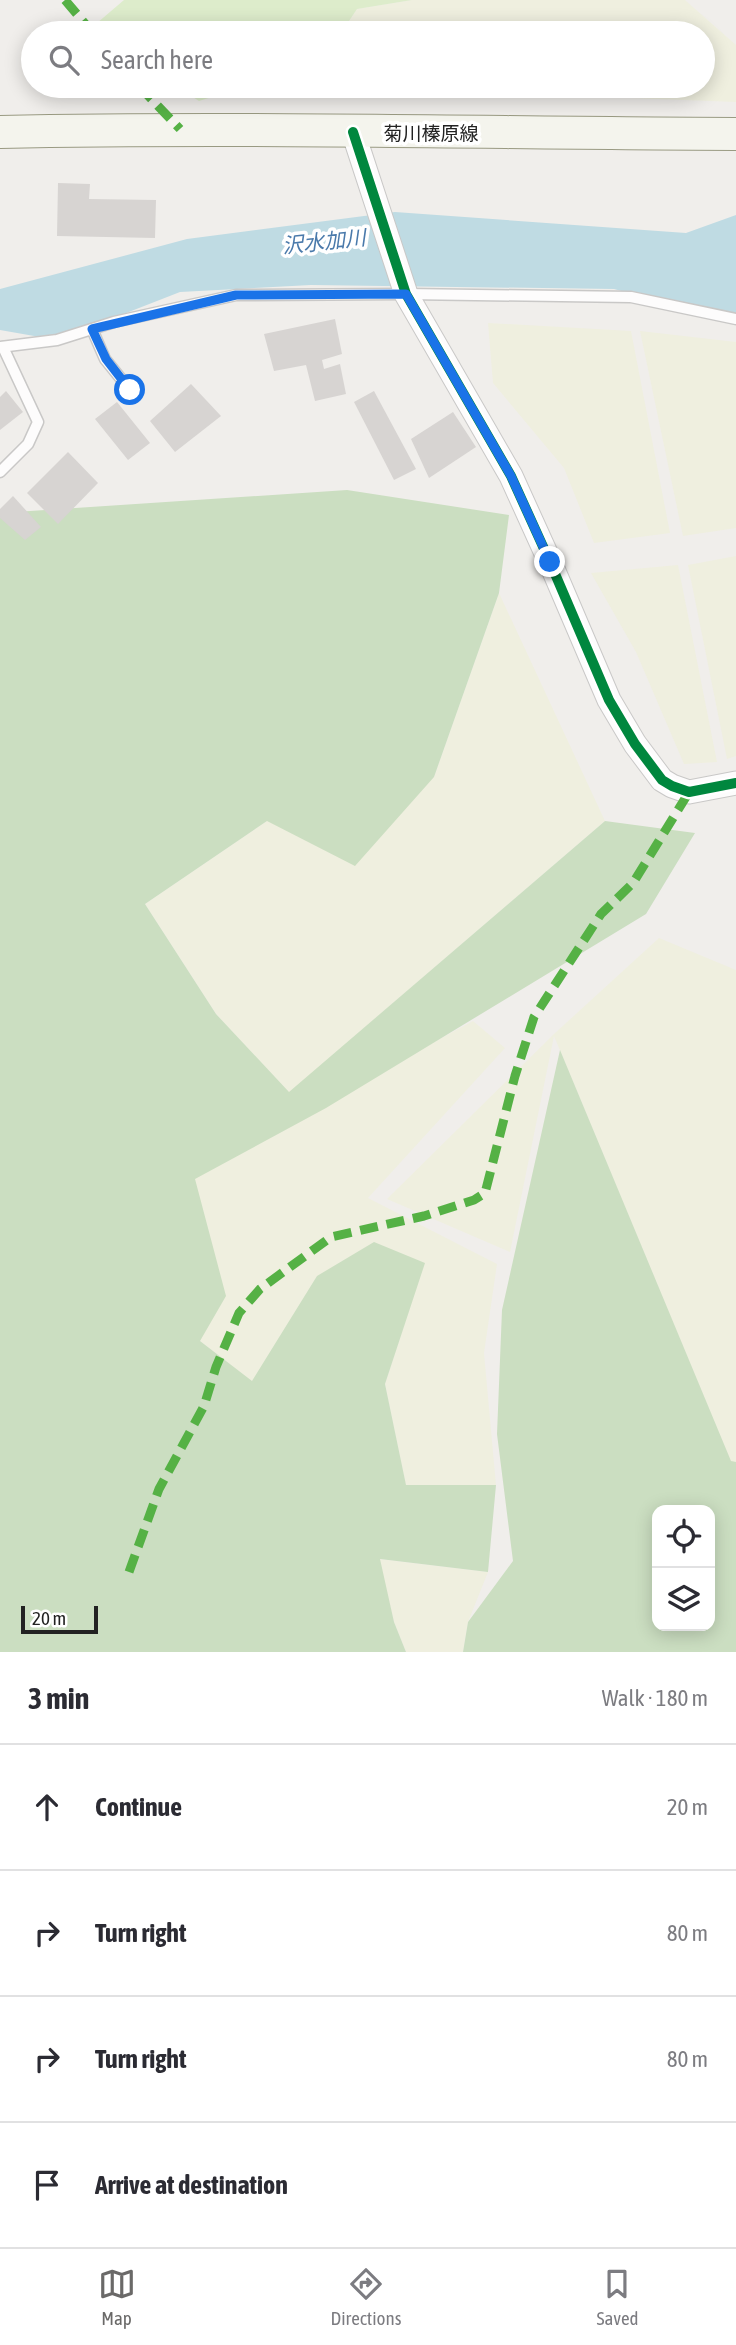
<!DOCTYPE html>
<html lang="en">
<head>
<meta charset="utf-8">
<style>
  :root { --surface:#fff; --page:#f7f7f7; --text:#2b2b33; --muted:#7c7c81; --line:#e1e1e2; --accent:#6a6968 }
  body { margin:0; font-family:"Asap Condensed","Noto Sans JP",sans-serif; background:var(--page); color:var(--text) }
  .controls { position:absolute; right:21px; bottom:21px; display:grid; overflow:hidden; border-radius:14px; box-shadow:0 4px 18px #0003 }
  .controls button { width:63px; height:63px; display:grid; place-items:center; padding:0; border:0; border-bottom:2px solid var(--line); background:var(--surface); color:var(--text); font:35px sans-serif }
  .scale { position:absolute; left:21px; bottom:18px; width:77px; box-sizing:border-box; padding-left:7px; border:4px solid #222; border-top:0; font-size:19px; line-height:24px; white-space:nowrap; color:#222; -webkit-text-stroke:5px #fff; paint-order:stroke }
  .stop { position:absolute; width:21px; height:21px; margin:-16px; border:5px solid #1a73e8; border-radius:50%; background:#fff }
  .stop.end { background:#1a73e8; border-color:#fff; box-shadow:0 2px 7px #0008 }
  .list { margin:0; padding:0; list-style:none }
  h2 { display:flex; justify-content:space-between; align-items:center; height:91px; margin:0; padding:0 28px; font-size:30px }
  h2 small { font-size:23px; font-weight:400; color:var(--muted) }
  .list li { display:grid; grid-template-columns:46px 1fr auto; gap:21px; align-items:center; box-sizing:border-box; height:126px; padding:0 28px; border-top:2px solid var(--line) }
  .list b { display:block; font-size:26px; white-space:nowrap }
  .list em { font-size:23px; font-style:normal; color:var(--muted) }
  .icon { flex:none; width:38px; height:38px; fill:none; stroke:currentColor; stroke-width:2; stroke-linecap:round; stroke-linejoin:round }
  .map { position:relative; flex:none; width:736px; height:1652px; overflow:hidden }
  .search { position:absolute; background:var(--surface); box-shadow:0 4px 18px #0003; left:21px; right:21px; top:21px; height:77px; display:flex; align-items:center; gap:18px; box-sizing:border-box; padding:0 24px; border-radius:38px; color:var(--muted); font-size:26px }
  .sheet { height:595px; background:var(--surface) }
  nav { display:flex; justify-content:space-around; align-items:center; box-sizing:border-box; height:98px; border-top:2px solid var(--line); background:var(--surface); font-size:19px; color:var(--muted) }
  nav a { display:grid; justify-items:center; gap:4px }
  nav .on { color:var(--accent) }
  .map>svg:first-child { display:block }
  .farmland { fill:#efefdf }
  .grass { fill:#ddeccb }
  .forest { fill:#cbdec1; fill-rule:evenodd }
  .water { fill:#bfdbe3 }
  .building { fill:#d7d4d2 }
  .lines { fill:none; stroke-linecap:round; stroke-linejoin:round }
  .lane-casing { stroke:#c9c8c7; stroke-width:13 }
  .street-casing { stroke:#c9c8c7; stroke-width:25 }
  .secondary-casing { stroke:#999a82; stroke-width:34 }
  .lane { stroke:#fdfcfc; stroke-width:10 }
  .street { stroke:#fdfcfc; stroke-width:23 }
  .secondary { stroke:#f4f4ed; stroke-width:32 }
  .quiet { stroke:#55b145; stroke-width:9; stroke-dasharray:18 9; stroke-linecap:butt }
  .cycleway-casing { stroke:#fff; stroke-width:15 }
  .cycleway { stroke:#00873e; stroke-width:10 }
  .route { stroke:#1a73e8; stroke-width:9 }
  .labels { text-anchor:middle; stroke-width:7; stroke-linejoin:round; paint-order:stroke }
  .street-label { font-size:19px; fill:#222; stroke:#fff }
  .water-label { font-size:21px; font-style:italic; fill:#4a7aab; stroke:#fff }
</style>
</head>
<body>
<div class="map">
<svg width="736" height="1652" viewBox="0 0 736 1652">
  <rect width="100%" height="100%" fill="#f0eeeb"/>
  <!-- farmland -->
  <g class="farmland">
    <path d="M412,0H685L736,45V102L318,86H703V33H341L357,9Z"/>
    <path d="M488,323L631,331L670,533L594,543L564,468L493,383Z"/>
    <path d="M640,331L736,342V528L683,536Z"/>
    <path d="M736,556V756L727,759L688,565Z"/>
    <path d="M678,565L717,762L684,764L636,652L591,573Z"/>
    <path d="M499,593L605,821L289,1093L216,1014L145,904L267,821L434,777Z"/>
    <path d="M659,938L736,970V1462H731L554,1036L510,1252L387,1199L554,1034Z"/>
    <path d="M473,1021L505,1048L368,1198L497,1264L484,1353L496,1485L406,1486L385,1384L424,1263L252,1382L200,1341L183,1177Z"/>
    <path d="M379,1559L488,1572L468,1622L463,1652H406L394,1622Z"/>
  </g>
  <!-- grass -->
  <g class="grass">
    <path d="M124,0H412L357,9L341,33H96L90,29Z"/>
    <path d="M176,86H247L199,101Z"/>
  </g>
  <!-- forest -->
  <g class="forest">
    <path d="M347,490L509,515L499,593L434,777L355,866L267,821L145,904L216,1014L289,1092L605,821L695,833L646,914L326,1108L195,1179L226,1296L200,1341L252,1381L317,1276L374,1242L425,1263L385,1384L406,1485H496L488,1572L380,1559L394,1622L406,1652H0V513Z"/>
    <path d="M560,1050L731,1461L736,1462V1652H463L468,1622L513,1561L497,1434L502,1310ZM657,1510H710V1626H657Z"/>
  </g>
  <!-- water -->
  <path class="water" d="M395,212L686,233L736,215V322L614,289L311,285L180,292L57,340L0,330V289L187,239Z"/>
  <!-- building -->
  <g class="building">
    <path d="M58,183L90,184L89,199L156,200L155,238L57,236Z"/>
    <path d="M335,319L342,354L322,360L324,369L340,364L346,394L315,401L306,365L274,371L264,334Z"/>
    <path d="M191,384L221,416L175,452L150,421Z"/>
    <path d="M6,391L23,412L0,430V397Z"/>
    <path d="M374,391L416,469L394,480L354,402Z"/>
    <path d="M117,402L150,443L128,460L95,419Z"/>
    <path d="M453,412L476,447L429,478L411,439Z"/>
    <path d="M68,452L98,483L58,524L27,493Z"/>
    <path d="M13,496L41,527L25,540L0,518V509Z"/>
  </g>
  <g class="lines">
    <!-- lane casing -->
    <g class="lane-casing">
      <g id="lane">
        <path d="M92,329L105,359L130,390"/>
        <path d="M0,347L57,340L114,322L236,295L406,294L631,297L736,319"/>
        <path d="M0,472L28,444L38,422L3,347"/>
      </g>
    </g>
    <!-- street casing -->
    <g class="street-casing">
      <path id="street" d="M353,132L406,294L511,476L550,562L609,700L635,744L662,780L672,786L689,792L736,783"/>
    </g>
    <!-- secondary casing -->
    <g class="secondary-casing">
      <path id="secondary" d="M0,132C245,127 491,133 736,134"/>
    </g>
    <!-- lane -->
    <use href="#lane" class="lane"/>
    <!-- street -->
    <use href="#street" class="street"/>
    <!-- secondary -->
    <use href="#secondary" class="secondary"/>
    <!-- quiet -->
    <g class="quiet">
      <path d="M65,0L93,33"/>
      <path d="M139,86L180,129"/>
      <path d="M129,1572L159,1489L204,1406L216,1367L239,1313L260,1289L331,1237L424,1216L474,1200L485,1193L515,1076L534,1017L601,914L633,883L689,792"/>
    </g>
    <!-- cycleway casing -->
    <g class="cycleway-casing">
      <path id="cycleway" d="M353,132L406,294L511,476L550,562L609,700L635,744L662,780L672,786L689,792L736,783"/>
    </g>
    <!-- cycleway -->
    <use href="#cycleway" class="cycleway"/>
  </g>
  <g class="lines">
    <!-- route -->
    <path class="route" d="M130,390L106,359L92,329L236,295L406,294L511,476L550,562"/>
  </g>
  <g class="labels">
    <!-- street labels -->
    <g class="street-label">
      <text x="431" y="140">菊川榛原線</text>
    </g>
    <!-- water labels -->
    <g class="water-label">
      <text transform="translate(324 242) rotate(-6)" y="7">沢水加川</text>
    </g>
  </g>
</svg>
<div class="controls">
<button><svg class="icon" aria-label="locate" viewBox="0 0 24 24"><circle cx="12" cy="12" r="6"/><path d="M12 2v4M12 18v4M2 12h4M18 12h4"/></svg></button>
<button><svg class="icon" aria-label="layers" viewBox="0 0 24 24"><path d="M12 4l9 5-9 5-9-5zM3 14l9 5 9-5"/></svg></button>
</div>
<div class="scale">20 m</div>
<div class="stop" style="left:130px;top:390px"></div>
<div class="stop end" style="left:550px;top:562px"></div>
<div class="search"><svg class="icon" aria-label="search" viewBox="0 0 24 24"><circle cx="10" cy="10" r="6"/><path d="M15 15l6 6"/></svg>Search here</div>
</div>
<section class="sheet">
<h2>3 min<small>Walk · 180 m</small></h2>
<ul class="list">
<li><svg class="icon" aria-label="ahead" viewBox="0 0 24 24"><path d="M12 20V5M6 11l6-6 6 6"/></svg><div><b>Continue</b></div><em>20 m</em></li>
<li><svg class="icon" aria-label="right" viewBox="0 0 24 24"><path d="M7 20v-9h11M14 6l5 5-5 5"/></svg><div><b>Turn right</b></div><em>80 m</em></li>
<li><svg class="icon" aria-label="right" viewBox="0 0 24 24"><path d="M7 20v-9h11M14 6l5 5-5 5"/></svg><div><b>Turn right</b></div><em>80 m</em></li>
<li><svg class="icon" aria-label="arrive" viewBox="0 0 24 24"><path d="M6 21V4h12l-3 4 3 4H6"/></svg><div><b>Arrive at destination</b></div></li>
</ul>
</section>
<nav>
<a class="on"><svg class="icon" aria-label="map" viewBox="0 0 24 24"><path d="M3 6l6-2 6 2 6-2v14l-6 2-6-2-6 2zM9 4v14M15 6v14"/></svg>Map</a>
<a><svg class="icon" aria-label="directions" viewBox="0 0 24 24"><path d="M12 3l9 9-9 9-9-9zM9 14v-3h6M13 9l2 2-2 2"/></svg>Directions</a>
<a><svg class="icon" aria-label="saved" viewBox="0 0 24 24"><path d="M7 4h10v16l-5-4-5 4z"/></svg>Saved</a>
</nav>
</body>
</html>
